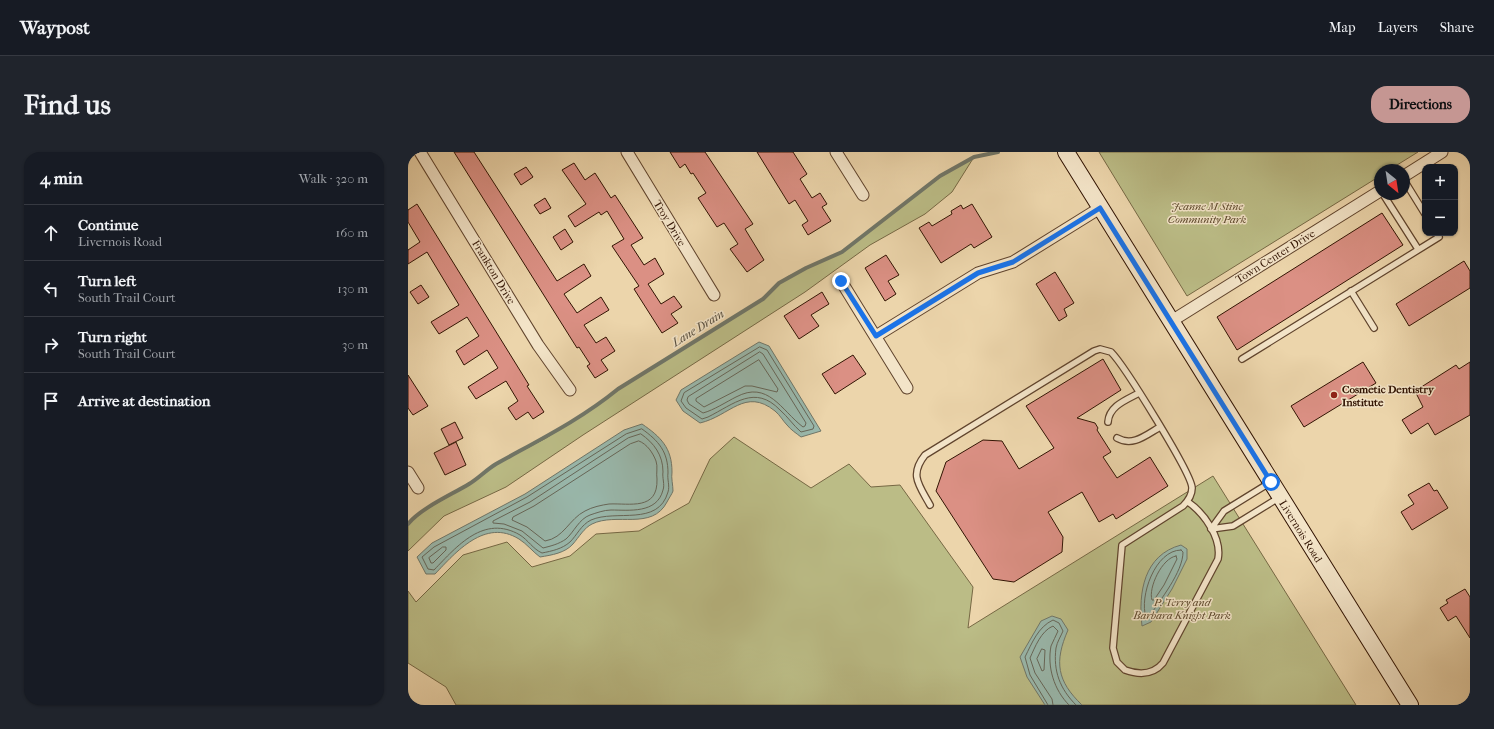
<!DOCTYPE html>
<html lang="en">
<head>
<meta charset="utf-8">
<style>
  :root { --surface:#171b24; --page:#20242c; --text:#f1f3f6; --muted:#9ea1a6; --line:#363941; --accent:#c59692 }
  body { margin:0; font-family:"IM FELL French Canon",serif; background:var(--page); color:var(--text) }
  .controls { position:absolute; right:12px; top:12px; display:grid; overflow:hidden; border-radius:8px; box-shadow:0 1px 3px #0004 }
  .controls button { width:36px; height:36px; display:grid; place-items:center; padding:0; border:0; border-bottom:1px solid var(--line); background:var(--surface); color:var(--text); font:20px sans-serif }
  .compass { position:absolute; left:966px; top:12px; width:36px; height:36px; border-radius:50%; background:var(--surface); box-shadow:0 1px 3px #0004; rotate:150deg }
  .stop { position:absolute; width:12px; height:12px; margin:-9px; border:3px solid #1a73e8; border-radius:50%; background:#fff }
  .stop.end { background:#1a73e8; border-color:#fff; box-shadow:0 1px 4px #0008 }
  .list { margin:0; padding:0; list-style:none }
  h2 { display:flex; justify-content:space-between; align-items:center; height:52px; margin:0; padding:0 16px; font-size:17px }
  h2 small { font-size:13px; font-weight:400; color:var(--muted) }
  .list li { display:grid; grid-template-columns:26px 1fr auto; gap:12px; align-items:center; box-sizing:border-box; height:56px; padding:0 16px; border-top:1px solid var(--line) }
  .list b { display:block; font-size:15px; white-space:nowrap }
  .list p { margin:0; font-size:13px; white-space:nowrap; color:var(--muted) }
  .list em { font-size:13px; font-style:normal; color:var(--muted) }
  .icon { flex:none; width:22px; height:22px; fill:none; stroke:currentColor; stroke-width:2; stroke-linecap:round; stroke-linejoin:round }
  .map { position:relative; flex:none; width:1062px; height:553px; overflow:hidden; border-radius:16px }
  header { display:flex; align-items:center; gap:24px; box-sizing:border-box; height:56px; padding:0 20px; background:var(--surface); border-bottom:1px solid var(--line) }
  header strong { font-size:19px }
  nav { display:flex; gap:22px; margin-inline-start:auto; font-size:14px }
  .intro { display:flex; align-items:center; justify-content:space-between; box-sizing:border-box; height:96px; padding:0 24px }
  h1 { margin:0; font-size:28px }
  .button { padding:10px 18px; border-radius:16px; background:var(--accent); color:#111; font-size:14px; font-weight:700 }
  main { display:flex; gap:24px; padding:0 24px }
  aside { flex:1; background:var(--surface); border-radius:16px; box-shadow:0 1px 3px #0004 }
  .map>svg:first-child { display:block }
  .green { fill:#bbbc86; stroke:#766844 }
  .water { fill:#99b8ac; stroke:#707668 }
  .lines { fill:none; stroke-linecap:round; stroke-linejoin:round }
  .shore { stroke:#666658; stroke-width:1 }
  .stream { stroke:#707668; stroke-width:4 }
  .building { fill:#db9084; stroke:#321403 }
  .lane-casing { stroke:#60442d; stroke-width:8 }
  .street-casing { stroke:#60442d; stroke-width:13 }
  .secondary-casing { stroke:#321403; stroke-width:18 }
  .lane { stroke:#f3e4c8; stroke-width:5.5 }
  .street { stroke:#f3e4c8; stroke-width:11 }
  .secondary { stroke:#f3e4c8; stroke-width:16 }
  .route { stroke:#1a73e8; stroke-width:5 }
  .poi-dot { fill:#8f2418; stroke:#f3e4c8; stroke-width:1.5 }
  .labels { text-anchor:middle; stroke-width:3; stroke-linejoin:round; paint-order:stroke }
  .park-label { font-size:11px; font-style:italic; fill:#5b462a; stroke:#f3e4c8 }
  .street-label { font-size:11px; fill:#321403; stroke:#f3e4c8 }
  .poi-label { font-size:11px; font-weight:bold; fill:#321403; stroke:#f3e4c8; text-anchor:start }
  .water-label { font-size:12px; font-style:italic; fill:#564d3e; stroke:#f3e4c8 }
</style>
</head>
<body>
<header>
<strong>Waypost</strong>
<nav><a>Map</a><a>Layers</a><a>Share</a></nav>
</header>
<div class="intro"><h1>Find us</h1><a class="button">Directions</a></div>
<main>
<aside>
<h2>4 min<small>Walk · 320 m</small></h2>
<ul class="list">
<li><svg class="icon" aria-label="ahead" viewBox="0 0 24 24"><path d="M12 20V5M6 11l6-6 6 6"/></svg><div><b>Continue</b><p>Livernois Road</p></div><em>160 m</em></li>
<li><svg class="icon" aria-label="left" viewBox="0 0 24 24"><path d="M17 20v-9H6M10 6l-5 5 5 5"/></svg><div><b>Turn left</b><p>South Trail Court</p></div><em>130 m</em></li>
<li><svg class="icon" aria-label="right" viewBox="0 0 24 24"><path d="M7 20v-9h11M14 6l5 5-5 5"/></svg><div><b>Turn right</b><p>South Trail Court</p></div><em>30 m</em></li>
<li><svg class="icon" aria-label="arrive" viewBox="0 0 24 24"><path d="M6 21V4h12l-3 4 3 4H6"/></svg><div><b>Arrive at destination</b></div></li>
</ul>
</aside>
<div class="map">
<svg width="1062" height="553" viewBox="0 0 1062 553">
  <rect width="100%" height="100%" fill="#ecd5ab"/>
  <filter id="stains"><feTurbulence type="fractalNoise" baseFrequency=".005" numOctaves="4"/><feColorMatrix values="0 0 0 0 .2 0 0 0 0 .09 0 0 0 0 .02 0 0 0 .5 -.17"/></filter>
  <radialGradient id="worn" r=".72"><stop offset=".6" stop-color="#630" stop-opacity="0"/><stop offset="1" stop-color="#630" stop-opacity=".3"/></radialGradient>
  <!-- green -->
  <g class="green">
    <path d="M691,0H1010L981,18H972V24L779,144Z"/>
    <path d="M566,5L544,40L517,62L462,93L397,140L175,283L98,335L36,364L0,399V372L12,361L65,330L87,313L138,286L192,251L214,234L355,147L379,125L434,100L532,24Z"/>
    <path d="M326,285L403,336L441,312L463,335L492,333L565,435L560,476L805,324L948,553H48L38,535L0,511V439L8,450L55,403L99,390L124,415L162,404L188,382L231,379L281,351L302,307Z"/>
  </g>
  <!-- water -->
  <g class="water">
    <path d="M351,190L361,194L413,279L393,285C388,281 383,278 379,273C375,269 372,263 367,259C337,235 322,264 292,271L275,259L268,248L273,238Z"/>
    <path d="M234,272C253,285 264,296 264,320C263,326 265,333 265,339C264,342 261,346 259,350C244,379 208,360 184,372C176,376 171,385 165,392C157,401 144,403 132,405C125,400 119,392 111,387C77,366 48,400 27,422H18L9,405L24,391L117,342L216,278Z"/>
    <path d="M773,393L779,397V407L764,437L743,470L734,474C730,440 736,403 773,393Z"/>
    <path d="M644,464L653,467L660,478C646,510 649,529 674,553H637L619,525L612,505L633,469Z"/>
  </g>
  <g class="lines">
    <!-- shore -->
    <g class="shore">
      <path d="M352,195L359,198L406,274L405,277L393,280C385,273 380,265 372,258C347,232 326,252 300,265L294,267L278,256L273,249L276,241Z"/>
      <path d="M352,200L355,202L398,271L397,274L395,275C373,258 360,228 328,245C318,250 306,258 295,261L281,252L279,248L280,245Z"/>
      <path d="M351,208L370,237L369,240L344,234H337L296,255L288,249V247Z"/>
      <path d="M234,277C251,289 260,300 260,321C259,327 262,334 260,340C250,375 208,357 183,368C173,373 169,383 162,390C154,397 144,399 134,401C125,397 120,388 112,383C76,362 49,394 26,418L20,417L14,405L26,395L119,345L218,282Z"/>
      <path d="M233,282C246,291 255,303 255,320C254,325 257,333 255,338C249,362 221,358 203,358C196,358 188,361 182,363C171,367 166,380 158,387C151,392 143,394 135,396L114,379L96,372L85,371V369L122,350L220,286Z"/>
      <path d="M231,289C239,292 245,301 248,309C250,314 248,322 249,327C250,359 222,351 201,352C194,353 184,355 177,359C161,367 156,386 137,389L119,375L104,368L105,365L126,354L222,292Z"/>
      <path d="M35,395H38V398L25,411H23L21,406Z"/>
      <path d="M773,398L775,400C775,420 752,448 741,465H738C731,445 747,398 773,398Z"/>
      <path d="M768,404L769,407L756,433L746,448H744C740,436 754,406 768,404Z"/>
      <path d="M634,497L637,498L636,518L634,519L629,507Z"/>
      <path d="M640,553L622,523L617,505C624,491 630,475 645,468L651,471L655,479C653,484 649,490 648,496C645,519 652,537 668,553"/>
      <path d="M645,553L644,547L627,521L622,506C627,495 633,479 645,474L650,479C648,484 645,489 643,494C639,515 646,538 661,553"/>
    </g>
    <!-- stream -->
    <path class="stream" d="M0,372C13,356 43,343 61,332C71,326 78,318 88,312C131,288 172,268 210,237L355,147L371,131L398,116L434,100L532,24L566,5L590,0"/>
  </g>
  <!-- building -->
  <g class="building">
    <path d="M46,0H66L149,129L176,112L183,124L156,142L169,161L193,145L201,158L176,173L188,191L198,185L207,199L193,208L200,218L187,226L179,214L182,212L171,195L169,196Z"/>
    <path d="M262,0H297L345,72L337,77L356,108L339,120L322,97L330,92L316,71L309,75L290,46L298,41L285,21L283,22L277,12L272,16Z"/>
    <path d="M349,0H385L399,22L392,27L404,46L412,41L419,52L414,55L423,69L400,83L394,73L400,69L387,48L381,52Z"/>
    <path d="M166,11L177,28L187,21L203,46L207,43L235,86L223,93L236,113L247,106L256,122L240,132L253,152L266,144L274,155L263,162L270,171L254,181L226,137L231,134L204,94L216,87L199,59L193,63L191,60L167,75L160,64L178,52L154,18Z"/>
    <path d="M118,15L125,25L113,33L106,22Z"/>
    <path d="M137,46L143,56L132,62L126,53Z"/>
    <path d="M9,52L121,233L119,234L136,260L125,267L120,260L108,268L100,256L110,249L98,229L68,247L60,235L90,216L79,198L56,213L48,199L71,184L59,165L31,182L23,170L51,153L19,100L0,112V98L12,90L0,70V58Z"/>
    <path d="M564,52L584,85L566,96L563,92L533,111L511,76L521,70L524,74L544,62L543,59L553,53L555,57Z"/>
    <path d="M974,61L995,93L829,198L809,165Z"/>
    <path d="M157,77L165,90L153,98L145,85Z"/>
    <path d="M478,103L491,123L480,129L488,142L477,149L457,116Z"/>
    <path d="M1056,109L1062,119V136L1001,174L988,152Z"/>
    <path d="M647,120L666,151L656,157L659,164L651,169L628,132Z"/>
    <path d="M13,133L21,145L10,152L2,140Z"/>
    <path d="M414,140L421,152L403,163L411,174L391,187L376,164Z"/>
    <path d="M445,203L458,222L427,242L414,222Z"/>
    <path d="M695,207L713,238L669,266L687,271L690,276L689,278L703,300L695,305L709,326L742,305L760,334L708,367L705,362L691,370L674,340L640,360L655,385L654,400L606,430L585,427L528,339L538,310L575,288L594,289L611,317L646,296L618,254Z"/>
    <path d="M955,210L968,231L896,275L883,254Z"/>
    <path d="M1062,210V263L1027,283L1020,271L1003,282L994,268L1015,255L1007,239L1048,213L1051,217Z"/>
    <path d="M0,223L20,254L5,263L0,256Z"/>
    <path d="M47,270L55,286L41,293L33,277Z"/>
    <path d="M48,290L58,313L37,323L26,301Z"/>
    <path d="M1021,331L1026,339L1029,338L1040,356L1004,378L993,360L1006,352L1000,343Z"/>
    <path d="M1057,437L1062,445V486L1048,464L1040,469L1032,456L1040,451L1038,448Z"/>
  </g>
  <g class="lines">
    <!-- lane casing -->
    <g class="lane-casing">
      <g id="lane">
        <path d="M996,28L1017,62"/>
        <path d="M975,42L1010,97"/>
        <path d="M943,139L966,176"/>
        <path d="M834,207L1031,85L1028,81"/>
        <path d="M700,270C701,254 718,248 731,241"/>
        <path d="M709,286C725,295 738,283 752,275"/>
        <path d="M863,330L816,359L803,377L825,374L872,345"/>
        <path d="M522,353C511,333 501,323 517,303L686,199L692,197L703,200C716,213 784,322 784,336C784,344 780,349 775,354L714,393L705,496L709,510L717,518C731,523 745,523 755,511L810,407C814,386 796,361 780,350"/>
      </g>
    </g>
    <!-- street casing -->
    <g class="street-casing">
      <g id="street">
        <path d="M12,0L130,193L162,238"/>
        <path d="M219,0L306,143"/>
        <path d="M428,0L455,43"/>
        <path d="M996,24L1034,0"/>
        <path d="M433,129L499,236"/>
        <path d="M762,170L972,39"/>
        <path d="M468,184L570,121L605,110L692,56"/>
        <path d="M0,320L10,336"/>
      </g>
    </g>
    <!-- secondary casing -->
    <g class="secondary-casing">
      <path id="secondary" d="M658,0L1002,553"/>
    </g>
    <!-- lane -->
    <use href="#lane" class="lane"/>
    <!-- street -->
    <use href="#street" class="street"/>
    <!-- secondary -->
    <use href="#secondary" class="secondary"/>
  </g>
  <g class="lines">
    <!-- route -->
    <path class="route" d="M433,129L468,184L570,121L605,110L692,56L863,330"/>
  </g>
  <!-- markers -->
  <circle class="poi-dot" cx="926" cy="243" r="4"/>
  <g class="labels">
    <!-- park labels -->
    <g class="park-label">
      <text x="799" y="58">Jeanne M Stine<tspan x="799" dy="13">Community Park</tspan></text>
      <text x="774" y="454">P. Terry and<tspan x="774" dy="13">Barbara Knight Park</tspan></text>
    </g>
    <!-- street labels -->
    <g class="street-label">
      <text transform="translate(262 71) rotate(59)" y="4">Troy Drive</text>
      <text transform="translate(867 104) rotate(-32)" y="4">Town Center Drive</text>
      <text transform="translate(86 120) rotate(59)" y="4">Frankton Drive</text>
      <text transform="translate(893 379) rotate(58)" y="4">Livernois Road</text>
    </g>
    <!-- poi labels -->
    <g class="poi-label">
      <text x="934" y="241">Cosmetic Dentistry<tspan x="934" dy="13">Institute</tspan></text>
    </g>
    <!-- water labels -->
    <g class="water-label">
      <text transform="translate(290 176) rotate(-32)" y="4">Lane Drain</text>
    </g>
  </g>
  <rect width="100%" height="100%" filter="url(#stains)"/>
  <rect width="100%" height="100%" fill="url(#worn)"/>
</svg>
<div class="controls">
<button>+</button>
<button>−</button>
</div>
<svg class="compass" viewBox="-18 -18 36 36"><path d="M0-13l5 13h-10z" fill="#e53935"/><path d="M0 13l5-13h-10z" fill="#9ea1a6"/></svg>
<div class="stop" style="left:863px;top:330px"></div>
<div class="stop end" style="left:433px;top:129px"></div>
</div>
</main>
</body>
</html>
